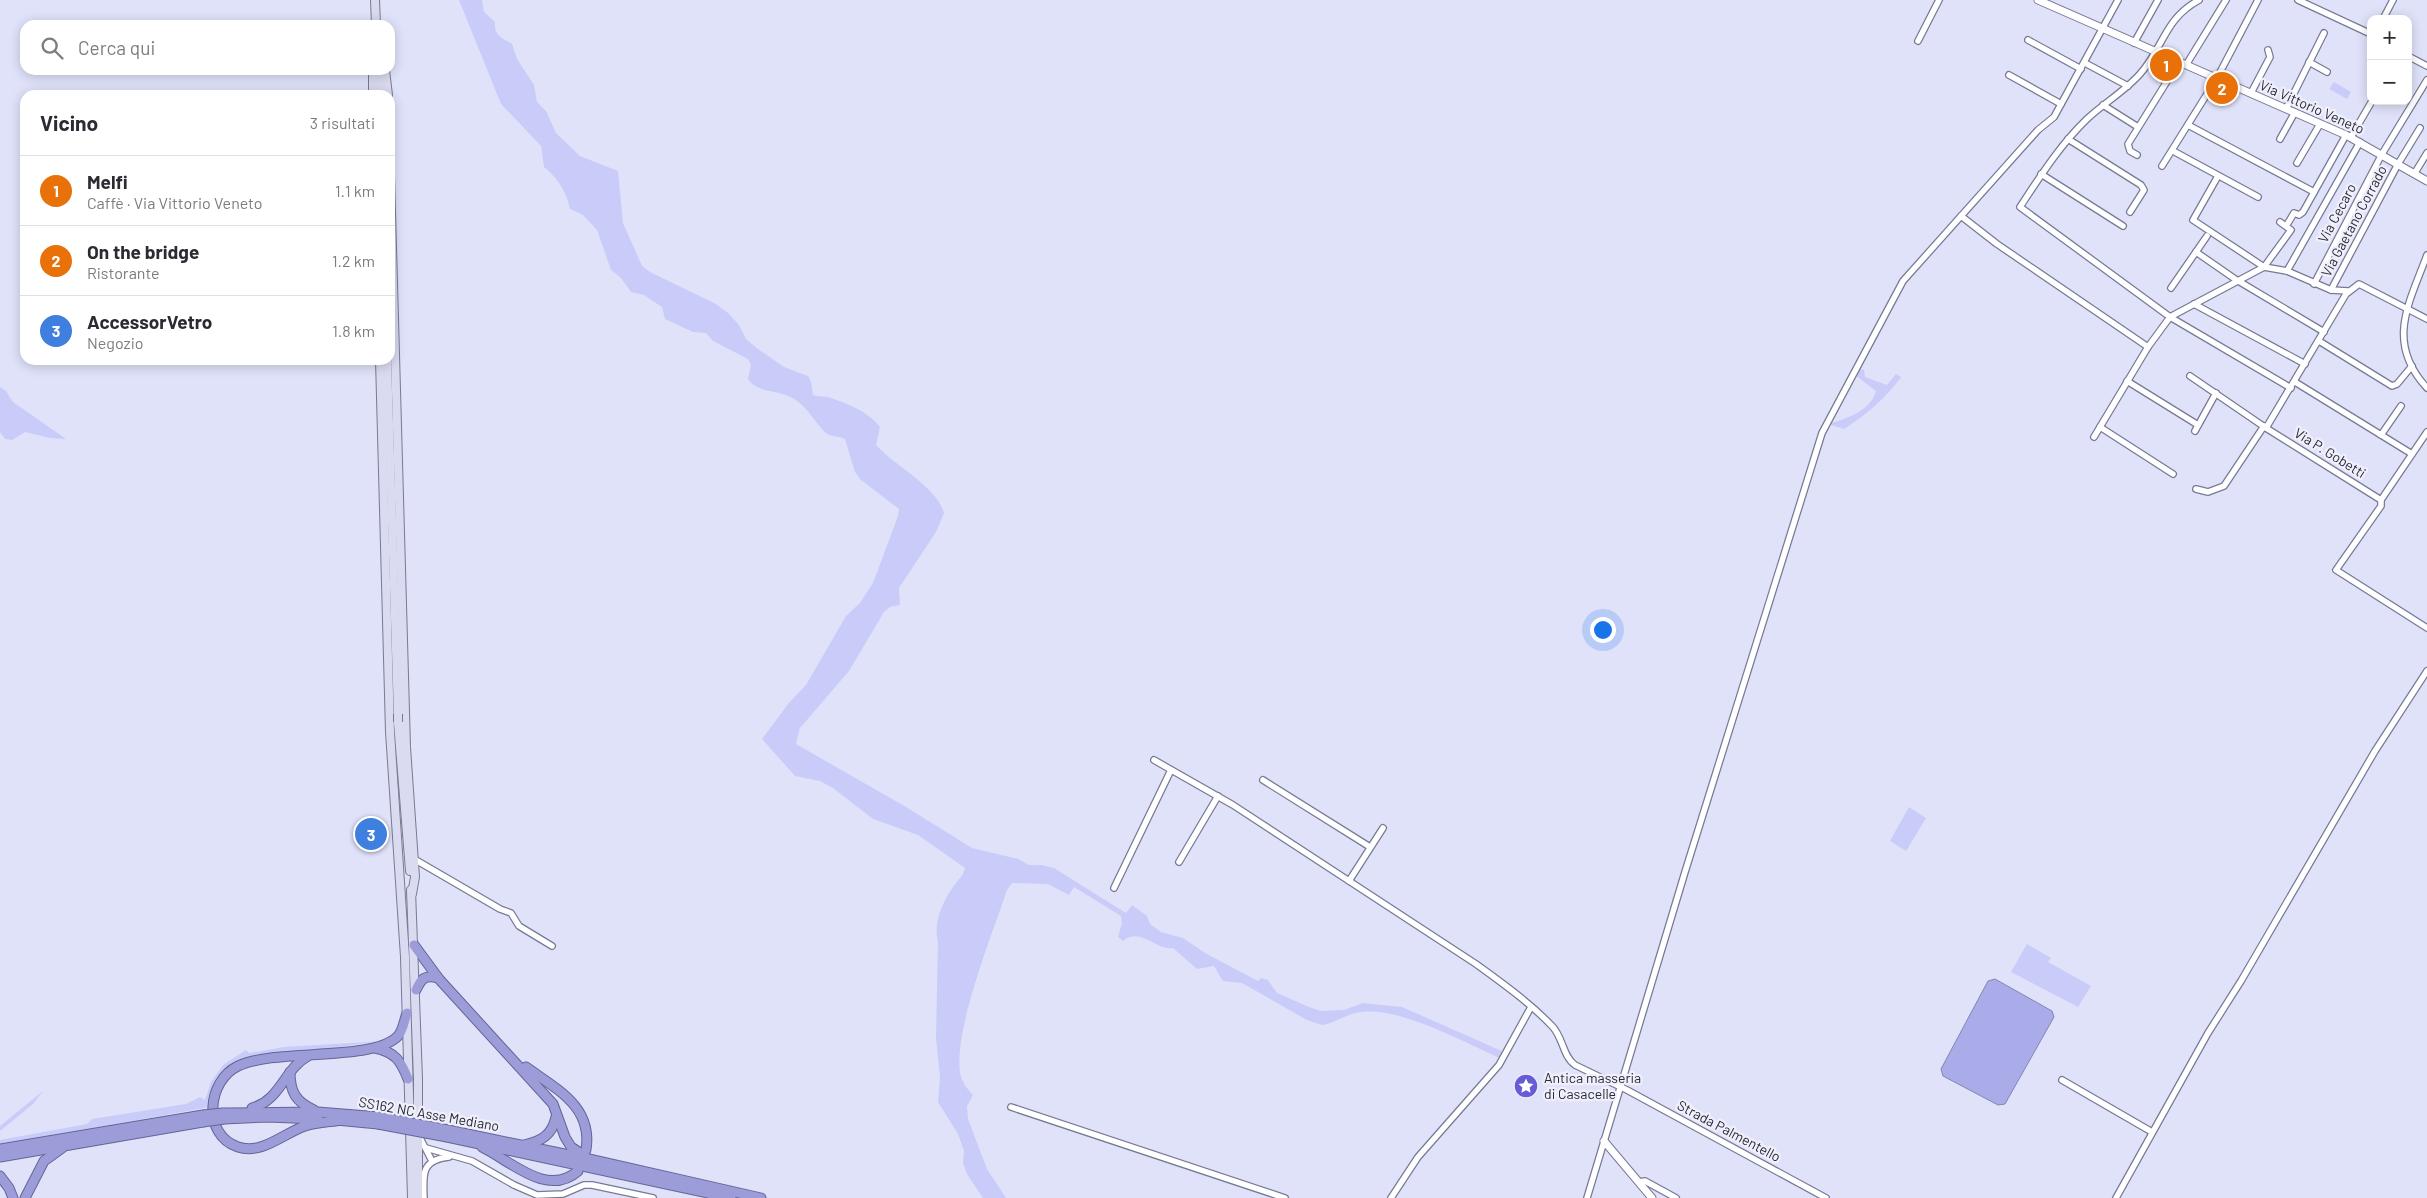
<!DOCTYPE html>
<html lang="it">
<head>
<meta charset="utf-8">
<style>
  :root { --surface:#fff; --page:#f2f2f3; --text:#2b2b33; --muted:#7c7c81; --line:#e1e1e2; --accent:#665cd5 }
  body { margin:0; font-family:Barlow,sans-serif; background:var(--page); color:var(--text) }
  .controls { position:absolute; right:15px; top:15px; display:grid; overflow:hidden; border-radius:10px; box-shadow:0 2px 12px #0003 }
  .controls button { width:45px; height:45px; display:grid; place-items:center; padding:0; border:0; border-bottom:1px solid var(--line); background:var(--surface); color:var(--text); font:25px sans-serif }
  .you { position:absolute; left:1602px; top:629px; width:18px; height:18px; margin:-12px; border:4px solid #fff; border-radius:50%; background:#1a73e8; box-shadow:0 0 0 8px #1a73e833 }
  .badge { display:grid; place-items:center; width:32px; height:32px; border-radius:50%; background:var(--accent); color:#fff; font-size:16px; font-weight:700 }
  .pin { position:absolute; translate:-50% -50%; border:2px solid #fff; box-shadow:0 1px 5px #0006 }
  .list { margin:0; padding:0; list-style:none }
  h2 { display:flex; justify-content:space-between; align-items:center; height:65px; margin:0; padding:0 20px; font-size:21px }
  h2 small { font-size:16px; font-weight:400; color:var(--muted) }
  .list li { display:grid; grid-template-columns:32px 1fr auto; gap:15px; align-items:center; box-sizing:border-box; height:70px; padding:0 20px; border-top:1px solid var(--line) }
  .list b { display:block; font-size:19px; white-space:nowrap }
  .list p { margin:0; font-size:16px; white-space:nowrap; color:var(--muted) }
  .list em { font-size:16px; font-style:normal; color:var(--muted) }
  .icon { flex:none; width:28px; height:28px; fill:none; stroke:currentColor; stroke-width:2; stroke-linecap:round; stroke-linejoin:round }
  .map { position:relative; flex:none; width:2427px; height:1198px; overflow:hidden }
  .search { position:absolute; background:var(--surface); box-shadow:0 2px 12px #0003; left:20px; top:20px; width:375px; height:55px; display:flex; align-items:center; gap:12px; box-sizing:border-box; padding:0 18px; border-radius:15px; color:var(--muted); font-size:19px }
  .panel { position:absolute; background:var(--surface); box-shadow:0 2px 12px #0003; left:20px; top:90px; width:375px; height:275px; border-radius:15px }
  .map>svg:first-child { display:block }
  .green { fill:#c9ccf8 }
  .water { fill:#aaacea; stroke:#8385b3 }
  .lines { fill:none; stroke-linecap:round; stroke-linejoin:round }
  .minor-casing { stroke:#787a95; stroke-width:8 }
  .tertiary-casing { stroke:#787a95; stroke-width:9 }
  .secondary-casing { stroke:#787a95; stroke-width:10 }
  .trunk-casing { stroke:#646498; stroke-width:11 }
  .minor { stroke:#fff; stroke-width:5.5 }
  .tertiary { stroke:#fff; stroke-width:7 }
  .secondary { stroke:#dadaf0; stroke-width:8 }
  .trunk { stroke:#9c9cd8; stroke-width:9 }
  .secondary-bridge-casing { stroke:#787a95; stroke-width:10; stroke-linecap:butt }
  .trunk-bridge-casing { stroke:#646498; stroke-width:11; stroke-linecap:butt }
  .secondary-bridge { stroke:#dadaf0; stroke-width:8 }
  .trunk-bridge { stroke:#9c9cd8; stroke-width:9 }
  .labels { text-anchor:middle; stroke-width:4.5; stroke-linejoin:round; paint-order:stroke }
  .street-label { font-size:14px; fill:#282934; stroke:#eff0fc }
  .poi-label { font-size:14px; fill:#282934; stroke:#eff0fc; text-anchor:start }
</style>
</head>
<body>
<div class="map">
<svg width="2427" height="1198" viewBox="0 0 2427 1198">
  <rect width="100%" height="100%" fill="#e0e2fa"/>
  <!-- green -->
  <g class="green">
    <path d="M459,0H482L484,12L495,22C494,36 501,37 512,44L517,59L534,85L537,102L546,111L556,133L580,156L618,171L623,223L642,266L650,272L716,304L728,313L739,325L746,339L758,349L784,367L808,376L811,382L813,395C818,397 823,396 828,397C846,403 868,411 880,427L876,445C895,466 937,487 944,513L936,532L899,588L900,605L890,607L884,612L849,671L800,728L796,744L906,807L972,848L1018,859L1029,865H1041L1054,868L1126,913L1132,905L1147,916L1150,924L1161,932L1183,938L1205,953L1258,981L1261,978L1268,980L1277,993L1309,1007L1321,1011L1344,1010L1363,1003L1402,1007L1504,1052L1502,1059C1465,1043 1401,1007 1362,1012C1347,1013 1336,1023 1322,1025L1307,1020L1242,983L1223,981L1214,966L1197,969L1173,948C1156,951 1141,926 1123,941L1118,937L1122,923L1121,916L1074,887L1069,895L1048,884L1012,883L1007,890C992,935 954,1028 960,1073C962,1082 967,1089 973,1095L967,1106L968,1119L987,1169L1006,1198H983L967,1174L963,1163L964,1151L958,1134L938,1102L940,1077L936,1038L938,942C933,923 942,903 953,887C958,879 963,877 965,868L918,835L873,819L833,788L820,781L795,776L762,739L788,704L806,685L846,616L860,603L873,583L898,516L899,509L861,480L855,472L845,439C839,436 831,437 826,433C814,422 808,407 794,399C779,389 758,394 748,379L751,365L748,359L713,341L706,333L693,332L665,319L662,307L644,295L631,292L621,278L611,270L597,230L583,215L570,209C566,191 558,178 544,167L541,146L501,104Z"/>
    <path d="M2334,82L2351,92L2347,99L2329,89Z"/>
    <path d="M1858,369L1864,370L1865,377L1887,385L1896,374L1901,377C1886,398 1866,415 1844,429L1831,425L1830,423C1846,420 1872,409 1876,391L1855,375Z"/>
    <path d="M0,387L6,391L13,402L66,439L50,438L25,432L12,440L5,439L0,432Z"/>
    <path d="M1909,807L1926,818L1906,851L1890,841Z"/>
    <path d="M2027,944L2051,958L2048,962L2091,986L2078,1007L2011,972Z"/>
    <path d="M384,1041L301,1052L232,1067L210,1107L0,1145V1140L87,1124L92,1119L186,1104L200,1097L205,1100L211,1082L223,1065L246,1050L249,1053L284,1047Z"/>
    <path d="M43,1091L33,1104L0,1131V1126Z"/>
  </g>
  <!-- water -->
  <path class="water" d="M1995,979L2052,1011L2054,1017L2005,1104L1998,1105L1943,1076L1941,1069L1988,981Z"/>
  <g class="lines">
    <!-- minor casing -->
    <g class="minor-casing">
      <g id="minor">
        <path d="M2199,0C2164,19 2164,47 2140,74C2125,91 2104,103 2087,119C2060,145 2041,175 2020,207L2170,317L2291,388"/>
        <path d="M2298,0L2371,34"/>
        <path d="M2383,19L2393,0"/>
        <path d="M2028,40L2081,69"/>
        <path d="M1918,41L1939,0"/>
        <path d="M2134,43L2158,0"/>
        <path d="M2408,56L2427,66"/>
        <path d="M2309,62L2327,72"/>
        <path d="M2085,63L2128,86"/>
        <path d="M2186,65L2226,0"/>
        <path d="M2009,75L2061,104"/>
        <path d="M2251,93L2270,57L2268,50"/>
        <path d="M2103,105L2138,127"/>
        <path d="M2286,109L2324,33"/>
        <path d="M2188,125L2314,192"/>
        <path d="M2351,137L2372,101"/>
        <path d="M2068,139L2141,185L2144,190L2130,212"/>
        <path d="M2280,139L2295,112"/>
        <path d="M2175,152L2258,197"/>
        <path d="M2137,155L2130,151L2128,144L2179,62"/>
        <path d="M2297,163L2320,124"/>
        <path d="M2162,166L2217,78L2258,0"/>
        <path d="M2416,171L2427,153"/>
        <path d="M2041,174L2123,226"/>
        <path d="M2218,176L2193,220L2264,267L2287,271L2331,290L2348,291"/>
        <path d="M1961,216L1997,244L2148,347"/>
        <path d="M2288,223L2294,213L2299,215L2303,212L2346,135"/>
        <path d="M2196,252L2235,279L2324,332"/>
        <path d="M2427,255C2409,304 2385,342 2427,388"/>
        <path d="M2287,271L2360,142"/>
        <path d="M2314,284L2382,154L2427,80"/>
        <path d="M2171,288L2207,236"/>
        <path d="M2331,290L2398,164L2420,128"/>
        <path d="M2194,304L2305,364"/>
        <path d="M2319,341L2392,386L2397,384L2412,366"/>
        <path d="M2190,376L2266,428L2381,500"/>
        <path d="M2127,381L2198,425"/>
        <path d="M2295,382L2412,454"/>
        <path d="M2100,427L2173,474"/>
        <path d="M2266,428L2346,294L2359,284L2427,319"/>
        <path d="M2195,431L2216,393"/>
        <path d="M2427,432L2381,500V506L2336,570L2427,628"/>
        <path d="M2381,435L2401,406"/>
        <path d="M2094,437L2148,347L2170,317L2264,267L2291,230L2280,222"/>
        <path d="M2196,489L2208,492L2224,486L2264,426"/>
        <path d="M1154,760L1233,805L1476,964C1502,983 1529,1002 1552,1026C1563,1037 1563,1057 1575,1065L1627,1090L1826,1198"/>
        <path d="M1263,780L1370,847"/>
        <path d="M414,859L500,909L511,913L519,926L552,946"/>
        <path d="M1179,862L1218,796"/>
        <path d="M1349,881L1383,828"/>
        <path d="M1114,888L1171,770"/>
        <path d="M2062,1080L2152,1132"/>
        <path d="M1011,1107L1285,1198"/>
        <path d="M419,1136L432,1161"/>
        <path d="M426,1148L472,1161L514,1185L537,1195L563,1194L584,1185H592L653,1198"/>
        <path d="M1639,1182L1645,1181L1676,1198"/>
        <path d="M424,1198C423,1174 421,1160 449,1157"/>
        <path d="M1391,1198L1418,1157L1499,1065L1531,1007"/>
        <path d="M1587,1198L1685,872L1822,433L1903,281L2038,130L2054,117L2118,0"/>
        <path d="M2116,1198L2208,1033L2241,981L2375,751L2427,671"/>
      </g>
    </g>
    <!-- tertiary casing -->
    <g class="tertiary-casing">
      <g id="tertiary">
        <path d="M2038,0L2346,135L2427,181"/>
        <path d="M1604,1141L1652,1198"/>
      </g>
    </g>
    <!-- secondary casing -->
    <g class="secondary-casing">
      <g id="secondary">
        <path d="M375,0L376,25"/>
        <path d="M373,70V95"/>
        <path d="M380,70L381,95"/>
        <path d="M385,70L388,95"/>
        <path d="M390,176L406,747L415,877L412,894"/>
        <path d="M380,360L390,732L405,957L412,1198"/>
        <path d="M387,360L398,714"/>
        <path d="M398,722L410,871"/>
        <path d="M411,890L418,1079V1198"/>
      </g>
    </g>
    <!-- trunk casing -->
    <g class="trunk-casing">
      <g id="trunk">
        <path d="M414,945L439,979L553,1104L565,1137L571,1147L585,1156"/>
        <path d="M416,990C421,979 425,974 438,978"/>
        <path d="M375,1048C395,1052 401,1061 408,1079"/>
        <path d="M526,1067C556,1089 593,1106 586,1150"/>
        <path d="M290,1072C290,1092 296,1102 314,1110"/>
        <path d="M252,1108C281,1100 284,1069 308,1056"/>
        <path d="M223,1113L318,1112L380,1117"/>
        <path d="M224,1119L267,1117L318,1119"/>
        <path d="M336,1120L378,1124"/>
        <path d="M342,1120C330,1122 317,1122 305,1126C284,1133 262,1155 238,1147C202,1135 207,1081 238,1066C276,1048 370,1062 397,1037C403,1032 404,1021 407,1013"/>
        <path d="M448,1130L589,1159L761,1198"/>
        <path d="M447,1137L731,1198"/>
        <path d="M524,1145C542,1141 552,1135 556,1117"/>
        <path d="M482,1147C511,1161 547,1198 578,1171"/>
        <path d="M0,1149L203,1115"/>
        <path d="M0,1157L203,1122"/>
        <path d="M0,1176L9,1188L13,1198"/>
        <path d="M25,1198L44,1161L62,1148"/>
      </g>
    </g>
    <!-- minor -->
    <use href="#minor" class="minor"/>
    <!-- tertiary -->
    <use href="#tertiary" class="tertiary"/>
    <!-- secondary -->
    <use href="#secondary" class="secondary"/>
    <!-- trunk -->
    <use href="#trunk" class="trunk"/>
    <!-- secondary-bridge casing -->
    <g class="secondary-bridge-casing">
      <path id="secondary-bridge" d="M398,714V722"/>
    </g>
    <!-- trunk-bridge casing -->
    <g class="trunk-bridge-casing">
      <g id="trunk-bridge">
        <path d="M203,1115L223,1113"/>
        <path d="M380,1117L448,1130"/>
        <path d="M203,1122L224,1119"/>
        <path d="M378,1124L447,1137"/>
      </g>
    </g>
    <!-- secondary-bridge -->
    <use href="#secondary-bridge" class="secondary-bridge"/>
    <!-- trunk-bridge -->
    <use href="#trunk-bridge" class="trunk-bridge"/>
  </g>
  <!-- icons -->
  <defs>
    <g id="sight-disc" transform="scale(1.25)"><circle r="9.5" fill="#665cd5" stroke="#eff0fc"/><path d="M0-6L1.8-2.2L6-1.7L2.9 1.2L3.7 5.4L0 3.3L-3.7 5.4L-2.9 1.2L-6-1.7L-1.8-2.2Z" fill="#fff"/></g>
  </defs>
  <g fill-rule="evenodd">
    <use href="#sight-disc" x="1526" y="1086"/>
  </g>
  <g class="labels">
    <!-- street labels -->
    <g class="street-label">
      <text transform="translate(2312 107) rotate(24)" y="5">Via Vittorio Veneto</text>
      <text transform="translate(2337 213) rotate(-62)" y="5">Via Cecaro</text>
      <text transform="translate(2354 221) rotate(-62)" y="5">Via Gaetano Corrado</text>
      <text transform="translate(2330 453) rotate(32)" y="5">Via P. Gobetti</text>
      <text transform="translate(429 1114) rotate(10)" y="5">SS162 NC Asse Mediano</text>
      <text transform="translate(1729 1131) rotate(28)" y="5">Strada Palmentello</text>
    </g>
    <!-- poi labels -->
    <g class="poi-label">
      <text x="1544" y="1083">Antica masseria<tspan x="1544" dy="16">di Casacelle</tspan></text>
    </g>
  </g>
</svg>
<div class="controls">
<button>+</button>
<button>−</button>
</div>
<div class="you"></div>
<div class="pin badge" style="left:2166px;top:65px;background:#e8710a">1</div>
<div class="pin badge" style="left:2222px;top:88px;background:#e8710a">2</div>
<div class="pin badge" style="left:371px;top:834px;background:#3f7fe0">3</div>
<div class="search"><svg class="icon" aria-label="search" viewBox="0 0 24 24"><circle cx="10" cy="10" r="6"/><path d="M15 15l6 6"/></svg>Cerca qui</div>
<section class="panel">
<h2>Vicino<small>3 risultati</small></h2>
<ul class="list">
<li><span class="badge" style="background:#e8710a">1</span><div><b>Melfi</b><p>Caffè · Via Vittorio Veneto</p></div><em>1.1 km</em></li>
<li><span class="badge" style="background:#e8710a">2</span><div><b>On the bridge</b><p>Ristorante</p></div><em>1.2 km</em></li>
<li><span class="badge" style="background:#3f7fe0">3</span><div><b>AccessorVetro</b><p>Negozio</p></div><em>1.8 km</em></li>
</ul>
</section>
</div>
</body>
</html>
